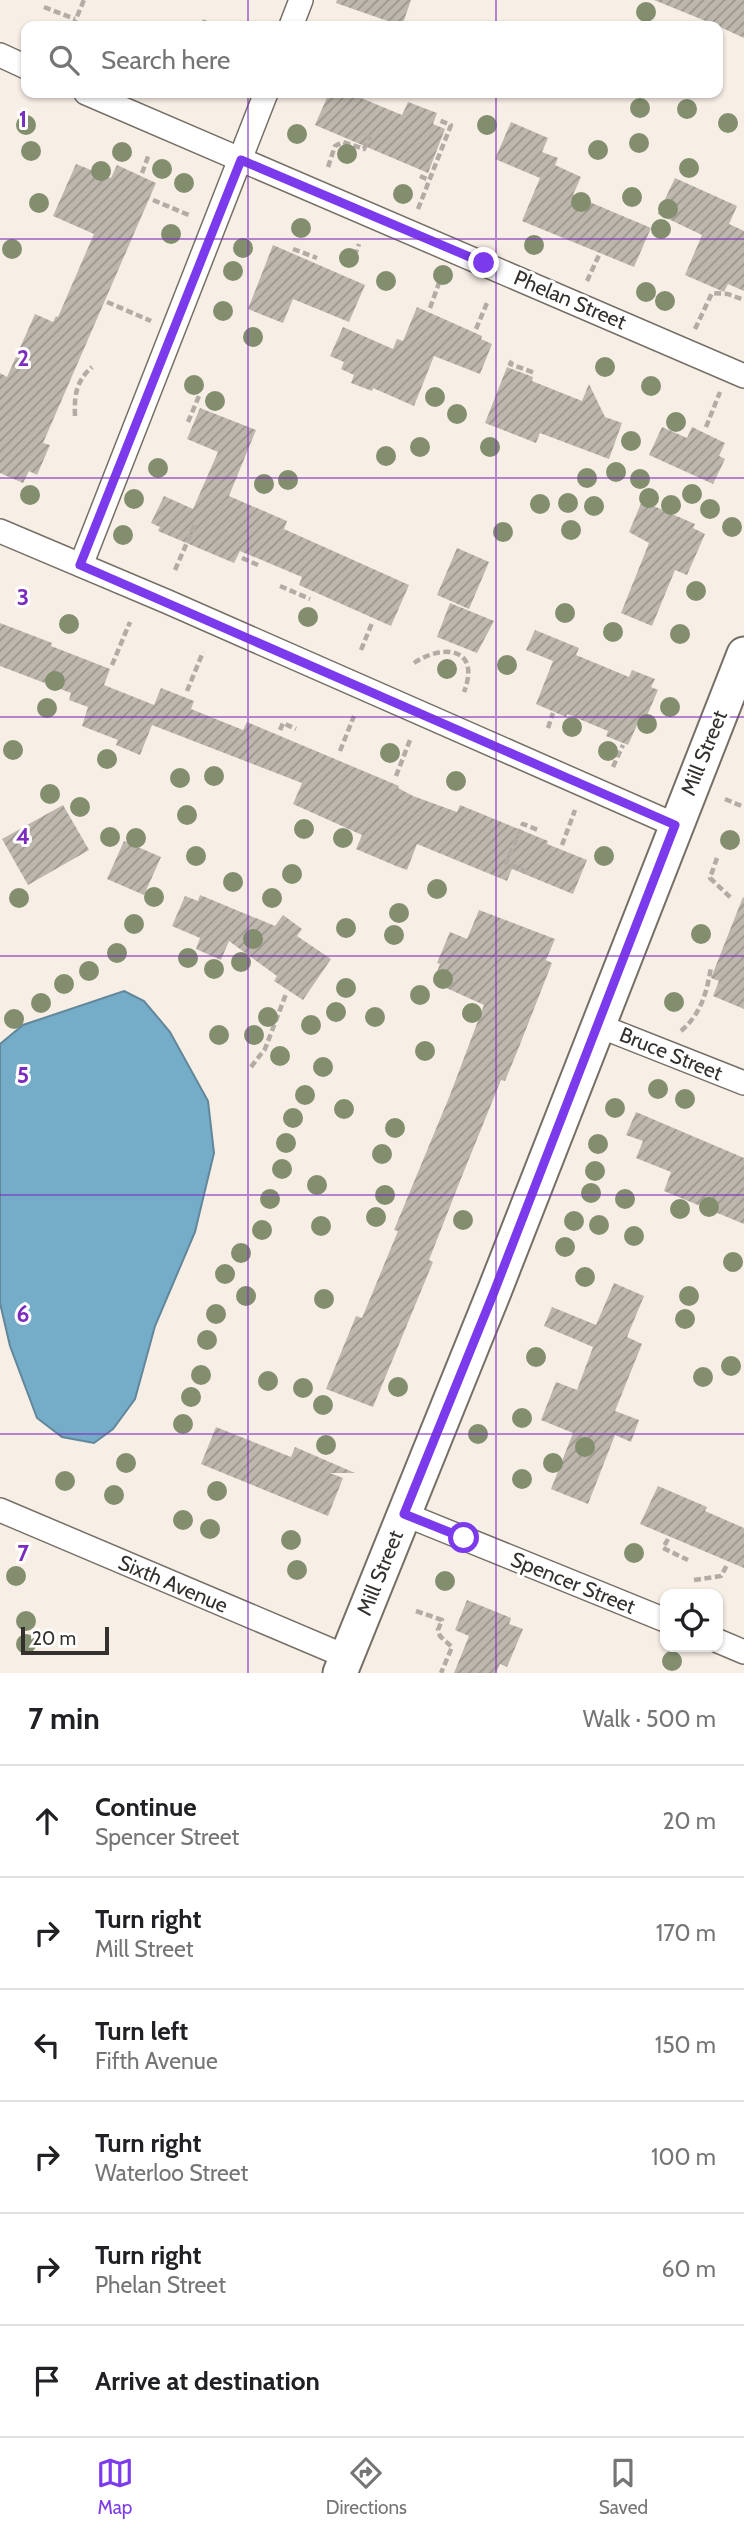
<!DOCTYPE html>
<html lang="en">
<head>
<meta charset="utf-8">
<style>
  :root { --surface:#fff; --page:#f2f2f2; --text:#202124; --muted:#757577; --line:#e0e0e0; --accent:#7c3aed }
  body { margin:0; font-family:Cabin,sans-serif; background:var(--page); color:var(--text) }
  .controls { position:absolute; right:21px; bottom:21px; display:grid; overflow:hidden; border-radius:14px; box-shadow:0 2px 5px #0004 }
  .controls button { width:63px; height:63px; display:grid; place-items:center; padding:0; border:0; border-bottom:2px solid var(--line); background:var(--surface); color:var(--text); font:35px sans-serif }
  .scale { position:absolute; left:21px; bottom:18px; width:88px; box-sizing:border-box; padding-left:7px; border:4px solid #34302d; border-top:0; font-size:19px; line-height:24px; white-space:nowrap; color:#34302d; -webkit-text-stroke:5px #fff; paint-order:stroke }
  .stop { position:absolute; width:21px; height:21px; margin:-16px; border:5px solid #7c3aed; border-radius:50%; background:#fff }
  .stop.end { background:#7c3aed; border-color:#fff; box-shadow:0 2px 7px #0008 }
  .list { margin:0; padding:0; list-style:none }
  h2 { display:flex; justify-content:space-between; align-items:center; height:91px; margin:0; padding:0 28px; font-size:30px }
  h2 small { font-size:23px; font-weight:400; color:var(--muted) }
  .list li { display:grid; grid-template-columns:46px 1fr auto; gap:21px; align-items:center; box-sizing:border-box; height:112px; padding:0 28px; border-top:2px solid var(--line) }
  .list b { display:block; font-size:26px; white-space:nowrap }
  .list p { margin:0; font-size:23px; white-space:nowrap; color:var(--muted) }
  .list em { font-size:23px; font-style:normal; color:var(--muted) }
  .icon { flex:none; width:38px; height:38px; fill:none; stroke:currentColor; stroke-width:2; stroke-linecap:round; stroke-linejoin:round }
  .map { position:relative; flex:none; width:744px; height:1673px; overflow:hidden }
  .search { position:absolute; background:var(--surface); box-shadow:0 2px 5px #0004; left:21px; right:21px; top:21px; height:77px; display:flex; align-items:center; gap:18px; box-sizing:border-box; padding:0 24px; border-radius:14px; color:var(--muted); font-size:26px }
  .sheet { height:763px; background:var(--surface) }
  nav { display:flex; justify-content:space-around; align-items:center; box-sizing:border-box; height:98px; border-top:2px solid var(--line); background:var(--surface); font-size:19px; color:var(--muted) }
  nav a { display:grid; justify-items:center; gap:4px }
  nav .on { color:var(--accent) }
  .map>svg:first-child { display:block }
  .water { fill:#75acc8; stroke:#62879a; stroke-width:2 }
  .building { fill:url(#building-hatch) }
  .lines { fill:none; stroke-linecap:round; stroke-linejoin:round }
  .street-casing { stroke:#766f66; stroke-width:26 }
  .secondary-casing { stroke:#766f66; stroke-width:37 }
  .path { stroke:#b3aca5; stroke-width:4.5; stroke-dasharray:7 3.5; stroke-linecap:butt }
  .street { stroke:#fff; stroke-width:23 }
  .secondary { stroke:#fff; stroke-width:33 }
  .tree { fill:#838e6f }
  .route { stroke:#7c3aed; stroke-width:9 }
  .grid { fill:none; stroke:#7b2cbf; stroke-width:2; stroke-opacity:0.55 }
  .labels { text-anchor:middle; stroke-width:6; stroke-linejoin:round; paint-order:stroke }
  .street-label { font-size:21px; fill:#34302d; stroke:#fff }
  .grid-label { font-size:23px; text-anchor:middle; font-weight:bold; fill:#7b2cbf; stroke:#fff; stroke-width:6; stroke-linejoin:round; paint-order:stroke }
</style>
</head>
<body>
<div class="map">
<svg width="744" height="1673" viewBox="0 0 744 1673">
  <defs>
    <pattern id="building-hatch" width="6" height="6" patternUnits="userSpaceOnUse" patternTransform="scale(1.75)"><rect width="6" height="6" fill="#beb7ad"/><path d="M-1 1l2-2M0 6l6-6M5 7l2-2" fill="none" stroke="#9b958d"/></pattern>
  </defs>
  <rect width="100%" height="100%" fill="#f7eee5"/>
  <!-- water -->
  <path class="water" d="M124,991L144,1001L170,1032L208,1101L214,1153L195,1232L155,1326L135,1399L113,1429L94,1443L62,1437L37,1418L10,1346L0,1303V1044L23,1025Z"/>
  <!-- building -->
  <g class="building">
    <path d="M337,0H411L402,26L336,3Z"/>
    <path d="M654,0H744V38L718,26Z"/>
    <path d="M329,93H349L402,115L408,102L437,113L433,124L445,129L428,173L315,125Z"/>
    <path d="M511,122L548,138L542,152L558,158L555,165L581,177L573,195L651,228L634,267L522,221L540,178L495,159Z"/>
    <path d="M76,164L111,178L117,165L156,183L43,443L50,445L37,475L29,471L23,483L0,473V373L7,377L35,314L53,322L56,316L58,317L94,234L53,216Z"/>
    <path d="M675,178L737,206L729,224L744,231V291L728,284L724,292L685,275L702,235L658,214Z"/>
    <path d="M273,245L365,285L349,322L293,299L283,323L248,309Z"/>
    <path d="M417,307L482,336L481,339L492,344L480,374L434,356L414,406L373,388L372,391L351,383L354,375L341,369L344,362L330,356L343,327L393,349L397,339L403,341Z"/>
    <path d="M507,367L533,377L532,381L582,401L589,384L605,417L622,423L609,459L540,433L536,443L485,423Z"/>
    <path d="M200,408L256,430L229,496L287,521L284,529L409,585L391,626L299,585L302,577L240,551L234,563L158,531L160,527L151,523L164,496L193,509L218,452L187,439Z"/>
    <path d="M662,427L687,438L692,427L725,443L719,456L725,459L713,484L649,455Z"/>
    <path d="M642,501L695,524L693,528L705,534L687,575L675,570L652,626L621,613L649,543L629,532Z"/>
    <path d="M457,548L489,562L469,609L437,595Z"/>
    <path d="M450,603L494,621L477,653L437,637Z"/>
    <path d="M0,623L52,643L51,646L110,669L104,685L154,705L161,688L194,701L191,709L243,730L247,722L399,786L398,788L413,796L457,812L460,805L548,841L547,844L587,860L573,894L512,869L507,881L417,844L407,870L396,866L356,849L362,835L293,804L302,783L152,725L140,755L116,745L118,740L82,726L88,707L69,700L71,693L0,666Z"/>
    <path d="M535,630L579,648L576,655L629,677L632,670L655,679L651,687L658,690L642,727L637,725L628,745L606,736L608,731L567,714L566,717L536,704L553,661L526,650Z"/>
    <path d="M63,805L89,850L28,885L2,839Z"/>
    <path d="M124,841L161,857L144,895L107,879Z"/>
    <path d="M200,895L275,926L283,915L302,929L297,936L331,959L303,1000L274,981L277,976L229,941L221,960L196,949L200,938L172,926L185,896L198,901Z"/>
    <path d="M743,897L744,898V1009L713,996L719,981L711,978Z"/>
    <path d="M479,910L555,939L546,960L552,963L519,1047L505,1081L501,1080L460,1181L429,1260L433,1262L373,1407L326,1389L356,1316L362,1318L398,1231L394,1230L450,1095L484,1005L433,982L440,964L437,963L450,932L467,939Z"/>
    <path d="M636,1112L744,1158V1224L664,1191L671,1172L636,1158L643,1141L626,1135Z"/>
    <path d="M614,1283L644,1296L627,1337L642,1344L615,1411L639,1420L631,1442L615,1435L588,1504L551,1489L573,1433L541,1420L556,1382L577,1390L593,1347L544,1326L552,1307L596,1325Z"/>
    <path d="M216,1427L291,1457L295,1447L355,1473H330L343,1478L328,1516L201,1464Z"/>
    <path d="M658,1486L707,1507L705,1511L744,1528V1568L640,1524Z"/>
    <path d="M467,1600L511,1618L509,1624L523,1629L507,1667L500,1664L496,1673H454L469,1636L455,1630Z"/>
  </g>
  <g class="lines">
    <!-- street casing -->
    <g class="street-casing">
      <g id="street">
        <path d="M291,26L301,0"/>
        <path d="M0,55L26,67"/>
        <path d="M86,93L744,376"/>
        <path d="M0,531L168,602L675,825"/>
        <path d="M81,565L266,93"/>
        <path d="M597,1025L744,1083"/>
        <path d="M0,1510L347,1657"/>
        <path d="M404,1514L665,1620"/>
        <path d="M718,1641L744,1652"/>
      </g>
    </g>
    <!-- secondary casing -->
    <g class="secondary-casing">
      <path id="secondary" d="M340,1673L494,1292L744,654"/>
    </g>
    <!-- path -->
    <g class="path">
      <path d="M44,7L75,19"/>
      <path d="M73,26L84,0"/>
      <path d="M203,26L205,20"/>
      <path d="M328,167L335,146L343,142L364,149L370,136"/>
      <path d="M142,173L149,154"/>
      <path d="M420,176L429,180"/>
      <path d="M153,200L191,216"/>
      <path d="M418,209L451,125L438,120"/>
      <path d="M293,249L317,258"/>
      <path d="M351,266L359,244"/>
      <path d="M587,281L599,255"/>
      <path d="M107,302L151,321"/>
      <path d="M430,308L439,283"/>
      <path d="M476,329L487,303"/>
      <path d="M695,329L712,293L728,294L744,300"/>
      <path d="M512,361L510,364L535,373"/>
      <path d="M75,416C74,396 76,381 92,367"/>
      <path d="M188,422L199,396"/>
      <path d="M706,427L720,392"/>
      <path d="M242,558L258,565"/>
      <path d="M175,570L196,522"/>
      <path d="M280,586L310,599"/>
      <path d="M361,650L372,623"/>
      <path d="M414,663C444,643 481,648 464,692"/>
      <path d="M112,665L130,622"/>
      <path d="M187,691L203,652"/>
      <path d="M548,728L553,713"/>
      <path d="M280,730L283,723L296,729"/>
      <path d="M340,751L354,716"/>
      <path d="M613,767L623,745"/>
      <path d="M396,776L410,740"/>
      <path d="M725,799L744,807"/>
      <path d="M562,845L575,810"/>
      <path d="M717,858L710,878L732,899"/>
      <path d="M527,872L506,863L523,824L538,830"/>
      <path d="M681,1031C701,1014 707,992 711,967"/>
      <path d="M251,1067L265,1049L286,994"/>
      <path d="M668,1539L663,1548L688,1560"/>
      <path d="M694,1580L721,1576L727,1565"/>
      <path d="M416,1611L442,1620L438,1630L440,1636L452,1647L441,1673"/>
    </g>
    <!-- street -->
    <use href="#street" class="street"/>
    <!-- secondary -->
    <use href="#secondary" class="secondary"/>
  </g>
  <!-- trees -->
  <g class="tree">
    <circle cx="646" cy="12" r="10"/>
    <circle cx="640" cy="108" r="10"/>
    <circle cx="687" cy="109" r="10"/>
    <circle cx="728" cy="123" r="10"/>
    <circle cx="26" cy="125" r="10"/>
    <circle cx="487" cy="125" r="10"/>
    <circle cx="297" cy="134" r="10"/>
    <circle cx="639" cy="143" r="10"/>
    <circle cx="598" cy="150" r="10"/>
    <circle cx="31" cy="151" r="10"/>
    <circle cx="122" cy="152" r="10"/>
    <circle cx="347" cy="154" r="10"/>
    <circle cx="689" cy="168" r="10"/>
    <circle cx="162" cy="169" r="10"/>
    <circle cx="101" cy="171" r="10"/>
    <circle cx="184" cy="183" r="10"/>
    <circle cx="403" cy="194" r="10"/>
    <circle cx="632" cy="197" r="10"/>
    <circle cx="581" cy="202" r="10"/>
    <circle cx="39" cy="203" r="10"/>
    <circle cx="668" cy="209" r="10"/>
    <circle cx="301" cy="228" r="10"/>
    <circle cx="661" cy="229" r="10"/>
    <circle cx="171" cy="234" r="10"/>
    <circle cx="534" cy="245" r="10"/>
    <circle cx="243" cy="248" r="10"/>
    <circle cx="12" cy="249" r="10"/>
    <circle cx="349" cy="258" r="10"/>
    <circle cx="233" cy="271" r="10"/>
    <circle cx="443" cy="275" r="10"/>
    <circle cx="386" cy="281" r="10"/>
    <circle cx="646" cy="292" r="10"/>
    <circle cx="665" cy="301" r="10"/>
    <circle cx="223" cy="311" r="10"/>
    <circle cx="253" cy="337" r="10"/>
    <circle cx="605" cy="367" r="10"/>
    <circle cx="194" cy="385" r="10"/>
    <circle cx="651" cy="386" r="10"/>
    <circle cx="435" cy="397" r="10"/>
    <circle cx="215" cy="401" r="10"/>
    <circle cx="457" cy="414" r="10"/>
    <circle cx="676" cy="422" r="10"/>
    <circle cx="631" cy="441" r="10"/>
    <circle cx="420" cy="447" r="10"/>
    <circle cx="490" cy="447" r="10"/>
    <circle cx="386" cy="456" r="10"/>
    <circle cx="158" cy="468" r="10"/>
    <circle cx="616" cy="472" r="10"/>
    <circle cx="587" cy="478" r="10"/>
    <circle cx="640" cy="479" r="10"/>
    <circle cx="288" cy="480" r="10"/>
    <circle cx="264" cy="484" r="10"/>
    <circle cx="692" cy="494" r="10"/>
    <circle cx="30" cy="495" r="10"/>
    <circle cx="649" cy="498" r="10"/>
    <circle cx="134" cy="499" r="10"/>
    <circle cx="568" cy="503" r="10"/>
    <circle cx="540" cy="504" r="10"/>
    <circle cx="671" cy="505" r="10"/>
    <circle cx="594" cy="506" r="10"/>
    <circle cx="710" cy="509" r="10"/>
    <circle cx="732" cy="527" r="10"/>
    <circle cx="571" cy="530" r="10"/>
    <circle cx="503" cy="532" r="10"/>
    <circle cx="123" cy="535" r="10"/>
    <circle cx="696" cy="591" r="10"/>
    <circle cx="565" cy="613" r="10"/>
    <circle cx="308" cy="617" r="10"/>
    <circle cx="69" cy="624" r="10"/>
    <circle cx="613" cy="632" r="10"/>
    <circle cx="680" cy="634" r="10"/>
    <circle cx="507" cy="665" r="10"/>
    <circle cx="447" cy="669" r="10"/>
    <circle cx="55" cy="681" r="10"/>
    <circle cx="670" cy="707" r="10"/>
    <circle cx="47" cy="708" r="10"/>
    <circle cx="647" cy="724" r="10"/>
    <circle cx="572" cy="727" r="10"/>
    <circle cx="13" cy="750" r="10"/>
    <circle cx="608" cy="751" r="10"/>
    <circle cx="390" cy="753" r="10"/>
    <circle cx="107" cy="759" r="10"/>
    <circle cx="214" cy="776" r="10"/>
    <circle cx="180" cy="778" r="10"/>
    <circle cx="456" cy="781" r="10"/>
    <circle cx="50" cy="794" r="10"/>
    <circle cx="80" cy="807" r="10"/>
    <circle cx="187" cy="815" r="10"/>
    <circle cx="304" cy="829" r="10"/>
    <circle cx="110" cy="837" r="10"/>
    <circle cx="136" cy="838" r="10"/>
    <circle cx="343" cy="838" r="10"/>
    <circle cx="730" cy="840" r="10"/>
    <circle cx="196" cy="856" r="10"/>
    <circle cx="604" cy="856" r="10"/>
    <circle cx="292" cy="874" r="10"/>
    <circle cx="233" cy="882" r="10"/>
    <circle cx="437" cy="889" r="10"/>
    <circle cx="154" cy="897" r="10"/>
    <circle cx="19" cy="898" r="10"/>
    <circle cx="272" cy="898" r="10"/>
    <circle cx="399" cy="913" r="10"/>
    <circle cx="134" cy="924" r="10"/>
    <circle cx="346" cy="928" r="10"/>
    <circle cx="701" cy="934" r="10"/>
    <circle cx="394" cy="935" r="10"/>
    <circle cx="253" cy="939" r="10"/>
    <circle cx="117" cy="953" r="10"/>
    <circle cx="188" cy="958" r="10"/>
    <circle cx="241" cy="962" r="10"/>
    <circle cx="214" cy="969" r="10"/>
    <circle cx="89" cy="971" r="10"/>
    <circle cx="443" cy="979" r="10"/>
    <circle cx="64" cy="984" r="10"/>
    <circle cx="346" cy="988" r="10"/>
    <circle cx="420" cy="995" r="10"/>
    <circle cx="674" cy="1002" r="10"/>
    <circle cx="41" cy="1003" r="10"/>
    <circle cx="336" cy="1012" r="10"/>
    <circle cx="472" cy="1013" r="10"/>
    <circle cx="268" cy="1017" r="10"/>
    <circle cx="375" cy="1017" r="10"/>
    <circle cx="14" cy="1019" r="10"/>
    <circle cx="311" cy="1025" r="10"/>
    <circle cx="219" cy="1035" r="10"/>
    <circle cx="254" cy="1035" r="10"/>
    <circle cx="425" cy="1051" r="10"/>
    <circle cx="280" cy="1056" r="10"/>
    <circle cx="323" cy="1067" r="10"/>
    <circle cx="658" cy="1089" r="10"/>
    <circle cx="305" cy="1095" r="10"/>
    <circle cx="685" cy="1099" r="10"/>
    <circle cx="615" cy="1108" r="10"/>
    <circle cx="344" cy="1109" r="10"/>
    <circle cx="293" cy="1118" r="10"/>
    <circle cx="395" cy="1128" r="10"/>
    <circle cx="286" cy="1143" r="10"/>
    <circle cx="598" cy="1144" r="10"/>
    <circle cx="382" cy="1154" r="10"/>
    <circle cx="282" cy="1169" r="10"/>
    <circle cx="595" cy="1171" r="10"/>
    <circle cx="317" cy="1185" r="10"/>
    <circle cx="591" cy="1193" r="10"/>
    <circle cx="385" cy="1195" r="10"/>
    <circle cx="270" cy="1199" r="10"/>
    <circle cx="625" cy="1199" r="10"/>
    <circle cx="709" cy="1207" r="10"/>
    <circle cx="680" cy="1209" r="10"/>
    <circle cx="376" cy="1217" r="10"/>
    <circle cx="463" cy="1220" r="10"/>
    <circle cx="574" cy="1221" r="10"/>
    <circle cx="599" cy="1225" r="10"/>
    <circle cx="321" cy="1226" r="10"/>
    <circle cx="262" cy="1230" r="10"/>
    <circle cx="634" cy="1236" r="10"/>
    <circle cx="565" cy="1247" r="10"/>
    <circle cx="241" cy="1253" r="10"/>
    <circle cx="733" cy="1262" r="10"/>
    <circle cx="225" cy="1274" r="10"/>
    <circle cx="585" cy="1277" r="10"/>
    <circle cx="246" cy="1296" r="10"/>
    <circle cx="689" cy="1296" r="10"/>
    <circle cx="324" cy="1299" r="10"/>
    <circle cx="216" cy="1314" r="10"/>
    <circle cx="685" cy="1319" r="10"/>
    <circle cx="207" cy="1340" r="10"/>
    <circle cx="536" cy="1357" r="10"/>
    <circle cx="731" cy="1366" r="10"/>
    <circle cx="201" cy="1375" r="10"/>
    <circle cx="703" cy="1377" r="10"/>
    <circle cx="268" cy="1381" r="10"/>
    <circle cx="398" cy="1387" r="10"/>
    <circle cx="303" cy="1388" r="10"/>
    <circle cx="191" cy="1397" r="10"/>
    <circle cx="323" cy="1405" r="10"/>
    <circle cx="522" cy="1418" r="10"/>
    <circle cx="183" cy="1424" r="10"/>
    <circle cx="478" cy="1434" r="10"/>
    <circle cx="326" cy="1445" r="10"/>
    <circle cx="585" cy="1447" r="10"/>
    <circle cx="126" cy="1463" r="10"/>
    <circle cx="553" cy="1463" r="10"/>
    <circle cx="522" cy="1479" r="10"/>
    <circle cx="65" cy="1481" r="10"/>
    <circle cx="217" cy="1491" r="10"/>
    <circle cx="114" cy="1495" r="10"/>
    <circle cx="183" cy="1520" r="10"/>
    <circle cx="210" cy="1529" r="10"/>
    <circle cx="291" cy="1540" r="10"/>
    <circle cx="634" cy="1553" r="10"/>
    <circle cx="297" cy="1570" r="10"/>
    <circle cx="16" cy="1576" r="10"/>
    <circle cx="445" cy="1581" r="10"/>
    <circle cx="26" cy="1621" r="10"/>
    <circle cx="26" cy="1644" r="10"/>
    <circle cx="672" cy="1661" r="10"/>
  </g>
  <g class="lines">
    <!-- route -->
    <path class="route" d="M464,1538L404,1514L494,1292L675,825L80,565L241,160L484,263"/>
  </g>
  <!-- grid -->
  <path class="grid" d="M248,0V26M496,0V26M248,93V1673M496,93V1673M0,239H744M0,478H744M0,717H744M0,956H744M0,1195H744M0,1434H744"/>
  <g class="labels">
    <!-- street labels -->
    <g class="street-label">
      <text transform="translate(570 300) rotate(23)" y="7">Phelan Street</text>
      <text transform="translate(704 753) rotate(-68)" y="7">Mill Street</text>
      <text transform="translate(671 1054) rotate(22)" y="7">Bruce Street</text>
      <text transform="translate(380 1573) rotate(-68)" y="7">Mill Street</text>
      <text transform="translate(573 1583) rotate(22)" y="7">Spencer Street</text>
      <text transform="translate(173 1584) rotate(23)" y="7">Sixth Avenue</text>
    </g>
  </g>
  <g class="grid-label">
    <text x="23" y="127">1</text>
    <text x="23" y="366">2</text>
    <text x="23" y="605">3</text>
    <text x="23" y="844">4</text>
    <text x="23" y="1083">5</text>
    <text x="23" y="1322">6</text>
    <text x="23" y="1561">7</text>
  </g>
</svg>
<div class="controls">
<button><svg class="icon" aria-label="locate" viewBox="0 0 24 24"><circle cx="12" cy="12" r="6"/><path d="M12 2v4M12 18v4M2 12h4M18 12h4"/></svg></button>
</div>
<div class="scale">20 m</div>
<div class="stop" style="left:464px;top:1538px"></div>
<div class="stop end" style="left:484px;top:263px"></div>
<div class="search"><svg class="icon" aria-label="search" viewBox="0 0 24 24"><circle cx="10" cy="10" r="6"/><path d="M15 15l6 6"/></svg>Search here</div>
</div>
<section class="sheet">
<h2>7 min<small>Walk · 500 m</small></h2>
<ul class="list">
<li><svg class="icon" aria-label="ahead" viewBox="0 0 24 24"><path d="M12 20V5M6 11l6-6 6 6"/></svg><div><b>Continue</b><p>Spencer Street</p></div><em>20 m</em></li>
<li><svg class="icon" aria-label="right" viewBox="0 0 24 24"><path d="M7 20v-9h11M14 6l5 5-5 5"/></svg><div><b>Turn right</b><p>Mill Street</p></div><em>170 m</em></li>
<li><svg class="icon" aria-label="left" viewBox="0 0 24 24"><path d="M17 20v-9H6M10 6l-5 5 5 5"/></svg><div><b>Turn left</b><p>Fifth Avenue</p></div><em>150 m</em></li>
<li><svg class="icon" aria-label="right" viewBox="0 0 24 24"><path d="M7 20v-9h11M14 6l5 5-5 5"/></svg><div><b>Turn right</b><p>Waterloo Street</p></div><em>100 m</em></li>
<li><svg class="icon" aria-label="right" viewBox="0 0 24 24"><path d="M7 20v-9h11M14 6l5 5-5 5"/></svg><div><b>Turn right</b><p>Phelan Street</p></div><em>60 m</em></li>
<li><svg class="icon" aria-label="arrive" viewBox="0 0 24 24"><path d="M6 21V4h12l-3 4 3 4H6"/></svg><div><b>Arrive at destination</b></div></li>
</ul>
</section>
<nav>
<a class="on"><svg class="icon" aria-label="map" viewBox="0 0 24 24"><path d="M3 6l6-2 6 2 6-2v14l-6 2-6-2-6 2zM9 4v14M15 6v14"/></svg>Map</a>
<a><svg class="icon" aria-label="directions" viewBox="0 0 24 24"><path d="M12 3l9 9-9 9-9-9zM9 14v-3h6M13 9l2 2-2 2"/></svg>Directions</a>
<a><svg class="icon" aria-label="saved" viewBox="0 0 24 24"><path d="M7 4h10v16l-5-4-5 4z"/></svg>Saved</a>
</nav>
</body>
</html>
